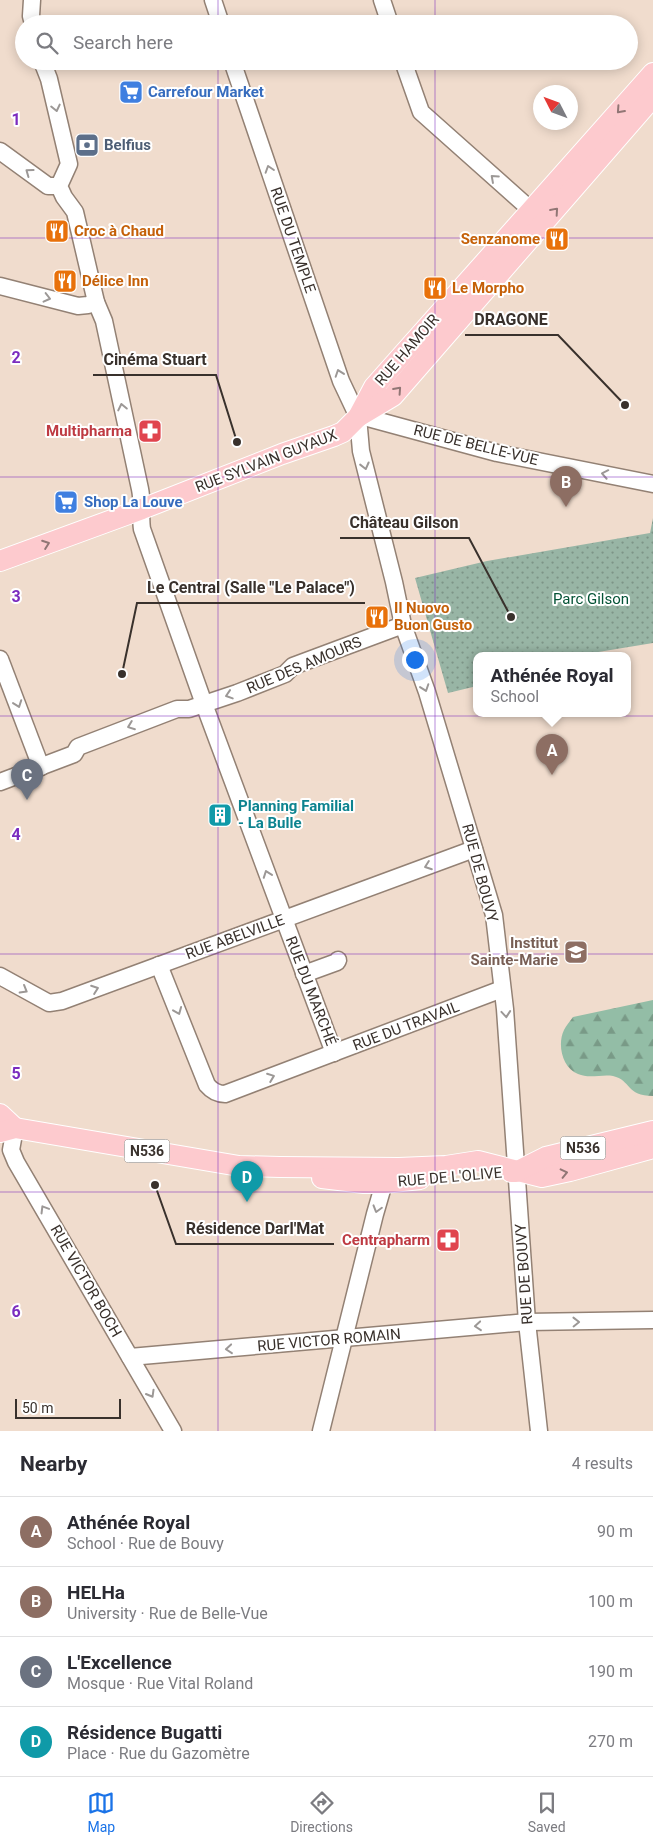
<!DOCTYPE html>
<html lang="en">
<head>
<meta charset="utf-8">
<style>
  :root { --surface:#fff; --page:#f2f2f3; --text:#2b2b33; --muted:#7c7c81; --line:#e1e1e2; --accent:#1a73e8 }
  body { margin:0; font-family:Roboto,sans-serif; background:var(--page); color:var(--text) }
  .compass { position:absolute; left:533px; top:85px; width:45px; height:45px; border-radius:50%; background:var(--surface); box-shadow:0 2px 12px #0003; rotate:312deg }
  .scale { position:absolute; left:15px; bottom:12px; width:106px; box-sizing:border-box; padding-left:5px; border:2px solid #39312c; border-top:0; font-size:14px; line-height:18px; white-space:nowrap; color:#39312c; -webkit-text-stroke:4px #fff; paint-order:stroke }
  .you { position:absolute; left:414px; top:659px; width:18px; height:18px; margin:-12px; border:4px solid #fff; border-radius:50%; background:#1a73e8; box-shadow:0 0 0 8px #1a73e833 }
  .badge { display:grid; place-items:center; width:32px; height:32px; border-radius:50%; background:var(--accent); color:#fff; font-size:16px; font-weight:700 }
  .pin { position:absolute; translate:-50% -41px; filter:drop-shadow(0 1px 2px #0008) }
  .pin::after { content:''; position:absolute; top:26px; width:18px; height:15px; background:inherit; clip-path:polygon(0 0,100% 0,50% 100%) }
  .popup { position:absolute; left:473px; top:652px; width:158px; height:65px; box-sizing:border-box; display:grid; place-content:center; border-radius:10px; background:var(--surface); filter:drop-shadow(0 1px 4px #0005); font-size:16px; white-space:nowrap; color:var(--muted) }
  .popup b { font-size:19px; color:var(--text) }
  .popup::after { content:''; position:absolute; left:50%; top:100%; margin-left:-10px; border:10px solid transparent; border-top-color:var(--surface) }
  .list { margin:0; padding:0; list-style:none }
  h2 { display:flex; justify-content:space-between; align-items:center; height:65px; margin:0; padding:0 20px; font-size:21px }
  h2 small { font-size:16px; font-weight:400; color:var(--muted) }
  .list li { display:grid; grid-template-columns:32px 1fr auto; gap:15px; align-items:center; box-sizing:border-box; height:70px; padding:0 20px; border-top:1px solid var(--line) }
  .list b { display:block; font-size:19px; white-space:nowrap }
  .list p { margin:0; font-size:16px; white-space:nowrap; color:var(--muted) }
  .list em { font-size:16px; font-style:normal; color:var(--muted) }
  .icon { flex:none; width:28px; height:28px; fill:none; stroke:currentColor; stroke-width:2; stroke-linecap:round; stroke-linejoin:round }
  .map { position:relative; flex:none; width:653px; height:1431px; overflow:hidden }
  .search { position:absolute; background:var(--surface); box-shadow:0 2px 12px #0003; left:15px; right:15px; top:15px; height:55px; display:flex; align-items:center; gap:12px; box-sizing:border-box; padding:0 18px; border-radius:28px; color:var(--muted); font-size:19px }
  .sheet { height:345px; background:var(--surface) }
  nav { display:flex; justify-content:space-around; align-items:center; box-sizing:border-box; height:70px; border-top:1px solid var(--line); background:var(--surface); font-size:14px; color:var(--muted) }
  nav a { display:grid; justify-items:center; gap:2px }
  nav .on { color:var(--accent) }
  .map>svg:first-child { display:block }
  .forest { fill:url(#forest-firs) }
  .park { fill:url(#park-dots) }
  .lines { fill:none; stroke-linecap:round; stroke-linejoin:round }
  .minor-casing { stroke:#938174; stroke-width:19 }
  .major-casing { stroke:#fff; stroke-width:22 }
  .minor { stroke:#fff; stroke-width:16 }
  .major { stroke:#fdcace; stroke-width:20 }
  .oneway { stroke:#9c9896 }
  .oneway2 { stroke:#917675 }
  .grid { fill:none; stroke:#7b2cbf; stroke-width:1; stroke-opacity:0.55 }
  .labels { text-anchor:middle; stroke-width:4; stroke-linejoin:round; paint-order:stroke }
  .shield { fill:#fff; stroke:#746f6b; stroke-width:1 }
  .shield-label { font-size:14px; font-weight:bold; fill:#39312c }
  .shop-label { font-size:15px; font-weight:bold; fill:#366cbe; stroke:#fff; text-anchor:start }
  .service-label { font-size:15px; font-weight:bold; fill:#4e5e75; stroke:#fff; text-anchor:start }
  .food-label { font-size:15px; font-weight:bold; fill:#c56008; stroke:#fff; text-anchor:start }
  .street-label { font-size:15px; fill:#39312c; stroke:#fff }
  .health-label { font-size:15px; font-weight:bold; fill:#be3a42; stroke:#fff; text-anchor:end }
  .park-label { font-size:15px; fill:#045336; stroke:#fff }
  .culture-label { font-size:15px; font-weight:bold; fill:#0d838f; stroke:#fff; text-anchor:start }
  .education-label { font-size:15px; font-weight:bold; fill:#785e54; stroke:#fff; text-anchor:end }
  .grid-label { font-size:16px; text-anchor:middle; font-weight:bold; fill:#7b2cbf; stroke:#fff; stroke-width:4; stroke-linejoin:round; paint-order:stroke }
  .leader { fill:none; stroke:#39312c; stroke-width:2 }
  .callout-dot { fill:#39312c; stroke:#fff; stroke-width:2 }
  .callout-label { font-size:16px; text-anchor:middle; font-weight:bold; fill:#39312c; stroke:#fff; stroke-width:4; stroke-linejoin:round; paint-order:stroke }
</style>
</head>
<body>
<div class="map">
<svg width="653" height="1431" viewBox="0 0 653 1431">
  <defs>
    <pattern id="forest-firs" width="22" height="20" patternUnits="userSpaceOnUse" patternTransform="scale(1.25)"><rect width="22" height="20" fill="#93bda6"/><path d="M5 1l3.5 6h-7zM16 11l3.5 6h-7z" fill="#799a87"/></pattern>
    <pattern id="park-dots" width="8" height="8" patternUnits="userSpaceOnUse" patternTransform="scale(1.25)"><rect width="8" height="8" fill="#98b5a5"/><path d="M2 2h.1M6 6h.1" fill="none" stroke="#7d9487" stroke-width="1.8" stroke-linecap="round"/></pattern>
  </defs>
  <rect width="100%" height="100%" fill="#f0dccd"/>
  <!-- forest -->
  <path class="forest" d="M653,1000V1096C626,1096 631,1080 613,1076C602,1074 589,1079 578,1074C562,1068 557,1044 564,1030C566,1026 570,1021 573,1017Z"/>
  <!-- park -->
  <path class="park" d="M653,518V643L574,656H477V686L448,693L415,578L487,561L650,533Z"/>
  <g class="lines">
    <!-- minor casing -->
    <g class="minor-casing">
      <g id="minor">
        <path d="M32,0L31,16L33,24"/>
        <path d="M213,0L221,24"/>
        <path d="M382,0L390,24"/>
        <path d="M42,61L49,79L69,164L59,186L64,197L75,212L96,302L104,321L140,489C143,503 140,516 142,529L204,704L334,1053"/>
        <path d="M232,61L341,381L358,417L361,451L394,582L403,625L427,692L494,915L505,1009L527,1322L539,1431"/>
        <path d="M403,61L421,112L531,210"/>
        <path d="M0,151L48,186H59"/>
        <path d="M0,286L78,306L88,305L96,302"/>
        <path d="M358,417L368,418L497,453L653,484"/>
        <path d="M0,659L41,767"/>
        <path d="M0,782L74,754L78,747L177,709H189L237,693L285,674L293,666L403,625"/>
        <path d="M159,965L207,1085C212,1091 217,1094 225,1094L502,989"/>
        <path d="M304,974L337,962L338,960"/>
        <path d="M0,976L49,1003L62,1001L474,849"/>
        <path d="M15,1128L11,1150L16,1162L173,1431"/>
        <path d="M130,1357L527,1322L653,1320"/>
        <path d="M321,1431L375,1214L384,1183L393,1175"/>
      </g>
    </g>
    <!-- major casing -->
    <g class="major-casing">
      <g id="major">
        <path d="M358,417L374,387L653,73"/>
        <path d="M0,561L142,509L282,454L334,436L343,432L358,417L393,396L653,97"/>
        <path d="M0,1114L15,1128"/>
        <path d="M0,1132L15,1128L239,1166L280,1167L399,1168L446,1166L478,1161L542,1177L570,1171L653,1148"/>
        <path d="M511,1172H516L546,1157L653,1131"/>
        <path d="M322,1178L364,1183H384L420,1179"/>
      </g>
    </g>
    <!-- minor -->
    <use href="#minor" class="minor"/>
    <!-- major -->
    <use href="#major" class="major"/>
  </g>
  <!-- one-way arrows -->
  <defs><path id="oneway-chevron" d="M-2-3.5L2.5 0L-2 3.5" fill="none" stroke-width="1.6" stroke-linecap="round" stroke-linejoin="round" transform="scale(1.25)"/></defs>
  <g class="oneway">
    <use href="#oneway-chevron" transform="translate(56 108) rotate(77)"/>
    <use href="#oneway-chevron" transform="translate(269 169) rotate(-108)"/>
    <use href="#oneway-chevron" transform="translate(29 172) rotate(-144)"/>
    <use href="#oneway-chevron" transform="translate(494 178) rotate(-138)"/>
    <use href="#oneway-chevron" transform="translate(47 298) rotate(14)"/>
    <use href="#oneway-chevron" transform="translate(339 373) rotate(-109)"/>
    <use href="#oneway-chevron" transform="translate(122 407) rotate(-102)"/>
    <use href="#oneway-chevron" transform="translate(365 466) rotate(76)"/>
    <use href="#oneway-chevron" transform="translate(605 474) rotate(-169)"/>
    <use href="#oneway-chevron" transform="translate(425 688) rotate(71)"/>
    <use href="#oneway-chevron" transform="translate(229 695) rotate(162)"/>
    <use href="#oneway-chevron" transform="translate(18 704) rotate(70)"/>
    <use href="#oneway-chevron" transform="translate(131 726) rotate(159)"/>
    <use href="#oneway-chevron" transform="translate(428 866) rotate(160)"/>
    <use href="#oneway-chevron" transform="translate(267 874) rotate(-110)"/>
    <use href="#oneway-chevron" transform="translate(95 989) rotate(-20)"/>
    <use href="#oneway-chevron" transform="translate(24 990) rotate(30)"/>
    <use href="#oneway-chevron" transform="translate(178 1011) rotate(68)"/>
    <use href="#oneway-chevron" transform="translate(506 1014) rotate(85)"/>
    <use href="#oneway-chevron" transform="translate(271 1077) rotate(-21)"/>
    <use href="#oneway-chevron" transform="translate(44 1209) rotate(-121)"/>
    <use href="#oneway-chevron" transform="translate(377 1209) rotate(106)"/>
    <use href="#oneway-chevron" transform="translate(576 1322) rotate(-1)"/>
    <use href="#oneway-chevron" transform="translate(478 1326) rotate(175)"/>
    <use href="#oneway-chevron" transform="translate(229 1349) rotate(175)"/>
    <use href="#oneway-chevron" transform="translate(151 1394) rotate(60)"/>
  </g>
  <g class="oneway2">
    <use href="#oneway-chevron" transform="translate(620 110) rotate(132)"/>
    <use href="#oneway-chevron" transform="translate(555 211) rotate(-49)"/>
    <use href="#oneway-chevron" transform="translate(398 390) rotate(-48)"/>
    <use href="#oneway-chevron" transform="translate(46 544) rotate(-20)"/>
    <use href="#oneway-chevron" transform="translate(564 1173) rotate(-13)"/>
  </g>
  <!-- grid -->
  <path class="grid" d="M218,0V24M435,0V24M218,61V1431M435,61V1431M0,238H653M0,477H653M0,716H653M0,954H653M0,1192H653"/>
  <!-- icons -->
  <defs>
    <g id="supermarket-square" transform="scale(1.25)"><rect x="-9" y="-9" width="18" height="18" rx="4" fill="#3f7fe0" stroke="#fff"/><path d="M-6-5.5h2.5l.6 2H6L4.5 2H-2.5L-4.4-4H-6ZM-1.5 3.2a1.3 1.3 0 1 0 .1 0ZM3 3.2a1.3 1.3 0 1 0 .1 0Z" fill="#fff"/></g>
    <g id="bank-square" transform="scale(1.25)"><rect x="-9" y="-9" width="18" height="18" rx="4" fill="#5c6f8a" stroke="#fff"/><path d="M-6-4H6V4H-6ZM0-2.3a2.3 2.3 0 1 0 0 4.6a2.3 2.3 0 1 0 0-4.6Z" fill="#fff"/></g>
    <g id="restaurant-square" transform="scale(1.25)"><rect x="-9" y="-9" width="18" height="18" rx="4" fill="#e8710a" stroke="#fff"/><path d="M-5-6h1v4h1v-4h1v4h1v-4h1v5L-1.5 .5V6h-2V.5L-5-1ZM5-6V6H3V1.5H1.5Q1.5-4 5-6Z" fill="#fff"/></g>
    <g id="pharmacy-square" transform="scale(1.25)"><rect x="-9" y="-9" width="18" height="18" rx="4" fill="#e0444e" stroke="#fff"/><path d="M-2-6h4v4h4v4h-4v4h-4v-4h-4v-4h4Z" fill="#fff"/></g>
    <g id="building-square" transform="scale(1.25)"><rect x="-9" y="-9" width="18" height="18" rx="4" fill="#0f9aa8" stroke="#fff"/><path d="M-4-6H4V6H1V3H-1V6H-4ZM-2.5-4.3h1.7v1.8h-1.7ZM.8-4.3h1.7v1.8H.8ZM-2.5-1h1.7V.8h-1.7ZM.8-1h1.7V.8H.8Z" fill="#fff"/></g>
    <g id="school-square" transform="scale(1.25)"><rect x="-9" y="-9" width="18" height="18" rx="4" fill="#8d6e63" stroke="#fff"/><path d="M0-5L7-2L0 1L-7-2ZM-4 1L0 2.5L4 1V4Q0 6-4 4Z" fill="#fff"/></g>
  </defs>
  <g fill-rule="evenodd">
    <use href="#supermarket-square" x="131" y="92"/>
    <use href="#bank-square" x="87" y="145"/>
    <use href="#restaurant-square" x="57" y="231"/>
    <use href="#restaurant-square" x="557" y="239"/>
    <use href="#restaurant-square" x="65" y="281"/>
    <use href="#restaurant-square" x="435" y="288"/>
    <use href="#pharmacy-square" x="150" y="431"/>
    <use href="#supermarket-square" x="66" y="502"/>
    <use href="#restaurant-square" x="377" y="617"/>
    <use href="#building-square" x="220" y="815"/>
    <use href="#school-square" x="576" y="952"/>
    <use href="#pharmacy-square" x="448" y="1240"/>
  </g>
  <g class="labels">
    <!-- shield labels -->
    <g class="shield">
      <rect x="560.5" y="1136.5" width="45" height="23" rx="4"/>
      <rect x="124.5" y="1139.5" width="45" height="23" rx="4"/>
    </g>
    <g class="shield-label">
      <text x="583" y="1153">N536</text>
      <text x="147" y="1156">N536</text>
    </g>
    <!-- shop labels -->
    <g class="shop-label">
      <text x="148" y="97">Carrefour Market</text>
      <text x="84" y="507">Shop La Louve</text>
    </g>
    <!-- service labels -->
    <g class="service-label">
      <text x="104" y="150">Belfius</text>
    </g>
    <!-- food labels -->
    <g class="food-label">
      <text x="74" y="236">Croc à Chaud</text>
      <text x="540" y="244" text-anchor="end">Senzanome</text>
      <text x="82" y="286">Délice Inn</text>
      <text x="452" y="293">Le Morpho</text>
      <text x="394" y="613">Il Nuovo<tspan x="394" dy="17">Buon Gusto</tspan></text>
    </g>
    <!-- street labels -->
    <g class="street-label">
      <text transform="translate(293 240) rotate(71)" y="5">RUE DU TEMPLE</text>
      <text transform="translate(407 350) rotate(-49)" y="5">RUE HAMOIR</text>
      <text transform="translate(476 445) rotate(14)" y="5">RUE DE BELLE-VUE</text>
      <text transform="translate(266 461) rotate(-21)" y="5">RUE SYLVAIN GUYAUX</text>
      <text transform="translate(304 665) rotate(-23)" y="5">RUE DES AMOURS</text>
      <text transform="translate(480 873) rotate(75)" y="5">RUE DE BOUVY</text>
      <text transform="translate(235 937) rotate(-20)" y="5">RUE ABELVILLE</text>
      <text transform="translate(311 991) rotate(69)" y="5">RUE DU MARCHÉ</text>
      <text transform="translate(406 1026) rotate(-21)" y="5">RUE DU TRAVAIL</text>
      <text transform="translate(450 1177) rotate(-5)" y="5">RUE DE L'OLIVE</text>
      <text transform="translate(524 1274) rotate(-94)" y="5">RUE DE BOUVY</text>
      <text transform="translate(86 1281) rotate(60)" y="5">RUE VICTOR BOCH</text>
      <text transform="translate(329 1340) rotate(-5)" y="5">RUE VICTOR ROMAIN</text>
    </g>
    <!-- health labels -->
    <g class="health-label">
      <text x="132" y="436">Multipharma</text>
      <text x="430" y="1245">Centrapharm</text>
    </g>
    <!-- park labels -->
    <g class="park-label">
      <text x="591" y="604">Parc Gilson</text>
    </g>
    <!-- culture labels -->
    <g class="culture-label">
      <text x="238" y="811">Planning Familial<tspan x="238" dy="17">- La Bulle</tspan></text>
    </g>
    <!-- education labels -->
    <g class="education-label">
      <text x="558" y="948">Institut<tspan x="558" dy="17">Sainte-Marie</tspan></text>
    </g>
  </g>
  <g class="grid-label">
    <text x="16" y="125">1</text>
    <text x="16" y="363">2</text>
    <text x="16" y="602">3</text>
    <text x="16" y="840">4</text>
    <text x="16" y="1079">5</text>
    <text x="16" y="1317">6</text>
  </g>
  <!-- callouts -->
  <path class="leader" d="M625 405L558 335H465M237 442L216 375H93M511 617L469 538H340M122 674L137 603H365M155 1185L176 1244H334"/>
  <g class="callout-dot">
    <circle cx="625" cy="405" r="5"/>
    <circle cx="237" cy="442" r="5"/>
    <circle cx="511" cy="617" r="5"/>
    <circle cx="122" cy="674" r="5"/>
    <circle cx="155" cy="1185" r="5"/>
  </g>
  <g class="callout-label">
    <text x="511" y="325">DRAGONE</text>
    <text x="155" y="365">Cinéma Stuart</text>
    <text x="404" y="528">Château Gilson</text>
    <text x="251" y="593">Le Central (Salle "Le Palace")</text>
    <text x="255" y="1234">Résidence Darl'Mat</text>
  </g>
</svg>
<svg class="compass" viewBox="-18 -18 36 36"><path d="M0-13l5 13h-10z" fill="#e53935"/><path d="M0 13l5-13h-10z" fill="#7c7c81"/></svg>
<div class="scale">50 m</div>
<div class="you"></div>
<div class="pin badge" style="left:552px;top:775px;background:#8d6e63">A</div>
<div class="popup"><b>Athénée Royal</b>School</div>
<div class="pin badge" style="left:566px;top:507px;background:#8d6e63">B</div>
<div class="pin badge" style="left:27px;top:800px;background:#6b7280">C</div>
<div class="pin badge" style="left:247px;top:1202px;background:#0f9aa8">D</div>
<div class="search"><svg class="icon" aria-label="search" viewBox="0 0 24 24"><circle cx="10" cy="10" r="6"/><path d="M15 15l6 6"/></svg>Search here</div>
</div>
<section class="sheet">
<h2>Nearby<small>4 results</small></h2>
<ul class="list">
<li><span class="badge" style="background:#8d6e63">A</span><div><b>Athénée Royal</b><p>School · Rue de Bouvy</p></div><em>90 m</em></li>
<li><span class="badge" style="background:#8d6e63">B</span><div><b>HELHa</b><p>University · Rue de Belle-Vue</p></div><em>100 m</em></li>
<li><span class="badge" style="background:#6b7280">C</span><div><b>L'Excellence</b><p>Mosque · Rue Vital Roland</p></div><em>190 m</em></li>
<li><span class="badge" style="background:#0f9aa8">D</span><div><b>Résidence Bugatti</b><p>Place · Rue du Gazomètre</p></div><em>270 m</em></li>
</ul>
</section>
<nav>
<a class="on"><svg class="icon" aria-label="map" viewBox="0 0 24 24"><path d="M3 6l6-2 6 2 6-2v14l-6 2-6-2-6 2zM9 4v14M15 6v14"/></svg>Map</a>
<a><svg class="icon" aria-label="directions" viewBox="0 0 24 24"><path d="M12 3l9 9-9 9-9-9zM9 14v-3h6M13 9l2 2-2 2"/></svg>Directions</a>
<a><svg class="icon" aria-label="saved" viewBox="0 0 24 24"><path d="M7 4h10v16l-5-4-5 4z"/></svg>Saved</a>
</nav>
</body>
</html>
